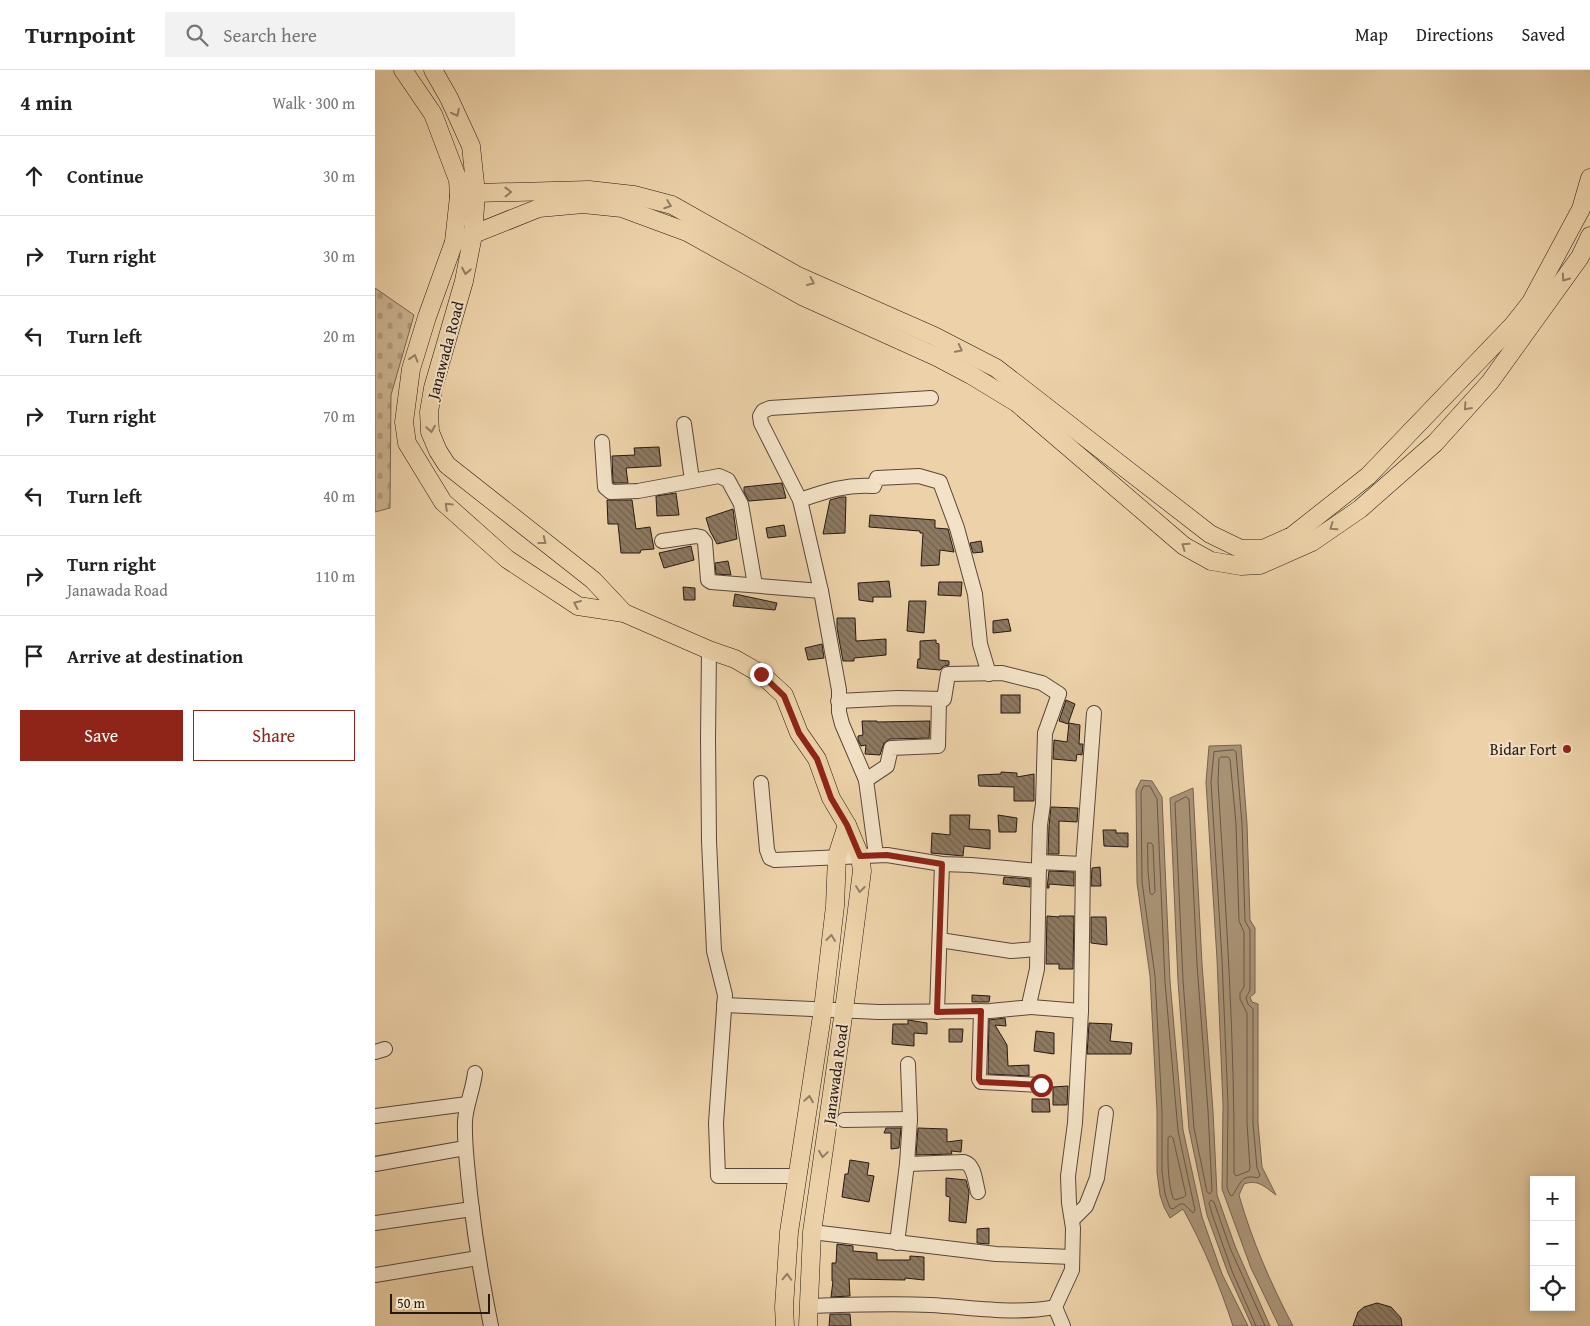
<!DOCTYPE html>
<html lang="en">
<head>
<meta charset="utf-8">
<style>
  :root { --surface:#fff; --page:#f2f2f2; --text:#222; --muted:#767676; --line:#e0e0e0; --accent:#8f2418 }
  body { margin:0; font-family:"Gentium Book Plus",serif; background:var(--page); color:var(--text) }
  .controls { position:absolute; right:15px; bottom:15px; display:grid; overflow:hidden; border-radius:0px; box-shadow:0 2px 8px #0003 }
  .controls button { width:45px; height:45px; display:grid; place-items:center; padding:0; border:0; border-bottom:1px solid var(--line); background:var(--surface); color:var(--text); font:25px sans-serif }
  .scale { position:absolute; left:15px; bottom:12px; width:100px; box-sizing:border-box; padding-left:5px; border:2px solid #261914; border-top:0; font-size:14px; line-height:18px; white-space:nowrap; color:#261914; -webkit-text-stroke:4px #f3e2c7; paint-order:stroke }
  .stop { position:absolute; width:15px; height:15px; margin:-11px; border:4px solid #8f2418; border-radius:50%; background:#fff }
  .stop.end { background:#8f2418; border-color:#fff; box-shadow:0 1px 5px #0008 }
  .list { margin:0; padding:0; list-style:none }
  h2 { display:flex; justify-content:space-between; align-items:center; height:65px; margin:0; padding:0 20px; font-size:21px }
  h2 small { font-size:16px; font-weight:400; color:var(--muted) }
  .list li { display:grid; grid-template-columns:32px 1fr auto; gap:15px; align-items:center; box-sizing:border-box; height:80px; padding:0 20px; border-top:1px solid var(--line) }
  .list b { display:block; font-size:19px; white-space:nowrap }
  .list p { margin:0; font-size:16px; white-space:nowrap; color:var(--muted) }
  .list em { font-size:16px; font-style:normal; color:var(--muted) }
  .actions { display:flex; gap:10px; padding:15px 20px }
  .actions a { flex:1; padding:11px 0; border:1px solid var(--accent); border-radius:0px; text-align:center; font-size:18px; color:var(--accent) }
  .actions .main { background:var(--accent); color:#fff }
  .icon { flex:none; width:28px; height:28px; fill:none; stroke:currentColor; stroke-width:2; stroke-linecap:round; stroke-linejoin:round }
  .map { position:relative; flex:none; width:1215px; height:1256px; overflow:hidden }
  header { display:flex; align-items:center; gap:30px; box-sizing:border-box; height:70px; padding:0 25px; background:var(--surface); border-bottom:1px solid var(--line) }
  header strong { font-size:24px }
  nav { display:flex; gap:28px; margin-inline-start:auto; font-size:18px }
  .search { width:350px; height:45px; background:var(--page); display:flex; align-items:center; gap:12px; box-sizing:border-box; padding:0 18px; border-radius:0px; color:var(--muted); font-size:19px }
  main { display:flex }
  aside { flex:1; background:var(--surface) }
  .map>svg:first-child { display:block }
  .cemetery { fill:url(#cemetery-stones); stroke:#786652 }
  .water { fill:#a99376; stroke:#75624f }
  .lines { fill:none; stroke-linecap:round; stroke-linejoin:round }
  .shore { stroke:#685645; stroke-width:1 }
  .building { fill:url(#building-back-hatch); stroke:#261914 }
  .minor-casing { stroke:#584739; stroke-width:16 }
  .major-casing { stroke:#261914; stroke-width:19 }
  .minor { stroke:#f3e2c7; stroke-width:14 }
  .major { stroke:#edd2a9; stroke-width:18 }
  .oneway { stroke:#937f66 }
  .route { stroke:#8f2418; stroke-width:6 }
  .poi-dot { fill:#8f2418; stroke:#f3e2c7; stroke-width:2 }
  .labels { text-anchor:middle; stroke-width:4; stroke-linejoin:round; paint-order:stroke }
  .street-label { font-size:16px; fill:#261914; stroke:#f3e2c7 }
  .poi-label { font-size:16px; fill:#261914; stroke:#f3e2c7; text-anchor:end }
</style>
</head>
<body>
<header>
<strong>Turnpoint</strong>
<div class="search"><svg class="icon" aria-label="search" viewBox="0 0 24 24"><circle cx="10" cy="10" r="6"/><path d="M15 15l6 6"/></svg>Search here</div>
<nav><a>Map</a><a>Directions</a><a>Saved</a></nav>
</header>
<main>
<aside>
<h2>4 min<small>Walk · 300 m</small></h2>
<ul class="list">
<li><svg class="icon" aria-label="ahead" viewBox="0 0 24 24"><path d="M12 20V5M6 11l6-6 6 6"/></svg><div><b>Continue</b></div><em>30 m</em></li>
<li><svg class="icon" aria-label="right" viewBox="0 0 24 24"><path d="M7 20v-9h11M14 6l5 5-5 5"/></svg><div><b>Turn right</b></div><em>30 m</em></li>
<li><svg class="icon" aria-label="left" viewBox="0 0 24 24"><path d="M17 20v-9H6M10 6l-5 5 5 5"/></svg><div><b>Turn left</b></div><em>20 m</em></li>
<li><svg class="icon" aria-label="right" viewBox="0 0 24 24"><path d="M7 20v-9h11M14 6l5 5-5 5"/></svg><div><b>Turn right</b></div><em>70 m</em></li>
<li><svg class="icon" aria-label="left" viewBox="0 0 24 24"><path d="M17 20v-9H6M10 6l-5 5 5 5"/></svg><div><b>Turn left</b></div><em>40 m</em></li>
<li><svg class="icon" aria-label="right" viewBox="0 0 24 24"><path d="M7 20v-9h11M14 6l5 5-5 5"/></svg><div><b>Turn right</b><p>Janawada Road</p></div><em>110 m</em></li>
<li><svg class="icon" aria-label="arrive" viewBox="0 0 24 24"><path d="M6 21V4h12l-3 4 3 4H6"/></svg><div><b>Arrive at destination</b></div></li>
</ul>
<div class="actions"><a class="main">Save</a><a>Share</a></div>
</aside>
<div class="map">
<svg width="1215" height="1256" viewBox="0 0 1215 1256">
  <defs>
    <pattern id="cemetery-stones" width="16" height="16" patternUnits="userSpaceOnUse" patternTransform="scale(1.25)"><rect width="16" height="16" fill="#cbb390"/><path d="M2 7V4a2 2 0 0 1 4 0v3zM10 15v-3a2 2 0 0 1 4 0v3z" fill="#ae997b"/></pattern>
    <pattern id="building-back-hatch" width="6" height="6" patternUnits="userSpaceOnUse" patternTransform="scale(1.25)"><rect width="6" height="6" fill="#8d7961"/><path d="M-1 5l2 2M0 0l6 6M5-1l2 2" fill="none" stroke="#73624f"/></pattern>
  </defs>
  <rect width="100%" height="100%" fill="#edd2a9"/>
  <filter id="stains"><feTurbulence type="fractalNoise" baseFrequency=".004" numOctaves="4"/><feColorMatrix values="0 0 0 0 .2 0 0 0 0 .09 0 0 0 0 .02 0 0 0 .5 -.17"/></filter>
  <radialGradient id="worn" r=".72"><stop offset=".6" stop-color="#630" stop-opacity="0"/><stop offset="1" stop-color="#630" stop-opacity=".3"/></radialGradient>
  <!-- cemetery -->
  <path class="cemetery" d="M0,218L39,245L16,325L15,438L0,442Z"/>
  <!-- water -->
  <g class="water">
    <path d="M866,675L872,754L875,850L880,858V923L875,927L877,932L883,934V1053L887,1097L901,1125C890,1117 883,1109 869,1114L864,1125C877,1171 896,1214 918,1256H904L876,1198L847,1119L848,1035L842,889L831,712L834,676Z"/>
    <path d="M766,710L777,711L787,727L795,911L808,1060L827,1147L847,1204L873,1256H858C845,1216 828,1175 808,1139L795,1148L789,1137L785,1125L782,1102V1041L775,906L762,813L761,720Z"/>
    <path d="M818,718L827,894L838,1041L842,1125L860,1176L895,1256H877L853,1203L832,1145L814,1059L803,911L795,728Z"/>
  </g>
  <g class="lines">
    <!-- shore -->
    <g class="shore">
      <path d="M859,680L861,682L867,754L870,851L875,860V920L871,928L873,934L878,939V1053L882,1098L885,1105L883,1108C865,1103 865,1116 857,1126L855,1125L852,1118L853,1034L847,889L836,712L839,682Z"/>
      <path d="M846,687H853L855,689L861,754L864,851L869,862V917L865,923V929L872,943V1053L875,1098L874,1101L861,1106L859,1103C860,973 851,843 843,712L844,689Z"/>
      <path d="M769,716H775L782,729L790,912L803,1061L820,1140L818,1143L809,1134H805L798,1139L795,1138L790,1124L787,1102V1041L780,906L767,812L766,722Z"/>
      <path d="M811,727L814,729L822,894L833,1041L837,1121L835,1124L832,1122L819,1058L808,910L800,733Z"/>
      <path d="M773,773H776L778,775L780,822L777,825L775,823L773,801Z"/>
      <path d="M796,1066L798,1068L811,1125L809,1127L800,1130L798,1128C792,1109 793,1088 793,1068Z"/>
      <path d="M881,1256L857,1201L837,1144L834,1133L836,1130L839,1132L855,1178L890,1256"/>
    </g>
  </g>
  <!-- building -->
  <g class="building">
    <path d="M284,377L286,396L251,398L253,413H238L237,386L260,385L259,378Z"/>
    <path d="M407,413L411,428L374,431L369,422V417Z"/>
    <path d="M301,423L304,445L282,446L281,426Z"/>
    <path d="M466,427H471L470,463L448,464L455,430Z"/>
    <path d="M232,430H257L261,459L275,457L279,479L266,480L265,483H246L243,454H233Z"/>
    <path d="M358,439L362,469L342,474L335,461L331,448Z"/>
    <path d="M495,445L560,450V458L573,459L579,482L565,480L564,495L546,496L548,463H545V461L494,457Z"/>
    <path d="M409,455L411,466L393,468L391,458Z"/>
    <path d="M606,471L608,482L598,483L595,473Z"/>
    <path d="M316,476L319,490L289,498L284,483Z"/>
    <path d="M353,491L356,505L341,504L340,493Z"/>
    <path d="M514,511L516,527H498V532L484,530L483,513Z"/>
    <path d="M564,512H587L586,526L563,525Z"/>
    <path d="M308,517L320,518V530H309Z"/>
    <path d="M360,524L402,533L400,540L358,536Z"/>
    <path d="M534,531H551L549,563L532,561Z"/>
    <path d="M462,548H480L481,571L511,569V585L479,588V591H468L462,558Z"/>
    <path d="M633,549L636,561L618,563V551Z"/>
    <path d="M561,570V573L564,574V590L574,591V595L569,596L565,600L542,598L543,589H545V571Z"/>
    <path d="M447,574L449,588L433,590L430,578Z"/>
    <rect x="626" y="625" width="19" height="18"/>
    <path d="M691,630L700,634L693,654L684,651Z"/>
    <path d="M487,651H502V652L555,651L554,668L515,669L509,673L505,685L490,684L491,675L486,676L483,670V666L488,665Z"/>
    <path d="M694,653L705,655L704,674H708L707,685L702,684L701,691L678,689L679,670L692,672Z"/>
    <path d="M626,702L642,703V707L659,704V731H639V717L604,716L603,705L626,704Z"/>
    <path d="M676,737L703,738L702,752L684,751V784H673L674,756Z"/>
    <path d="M575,745H595L594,759L615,760V779L589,776L588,786L556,783L557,763L575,765Z"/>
    <path d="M623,745L642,748L641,762H624Z"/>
    <path d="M728,760H741V763H753V777L729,776Z"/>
    <path d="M725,797L726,816H716L717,798Z"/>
    <path d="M674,801L699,802V816L674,814V818H672Z"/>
    <path d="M629,807L655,809V817L628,814Z"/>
    <path d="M672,846L684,847V846H699L698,899H684V894H671Z"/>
    <path d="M716,847H731L732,875L716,873Z"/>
    <path d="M597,925L615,926L614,932H597Z"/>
    <path d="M630,948L631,956L620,955L632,975L633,996L654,995V1006L613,1004L614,950Z"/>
    <path d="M533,950L552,953V964L539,963V976L517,974L518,954H533Z"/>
    <path d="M714,953L737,954L735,971L757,973L756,984H712Z"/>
    <path d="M574,959H588L587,972H574Z"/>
    <path d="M661,961L679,963V984L659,981Z"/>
    <path d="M693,1016L692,1035H678V1017Z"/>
    <path d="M657,1029H674L675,1042H657Z"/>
    <path d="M511,1058H526L524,1078L516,1079V1063H509Z"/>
    <path d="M543,1058L572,1059V1072L587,1070L586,1082L576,1081L577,1084L541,1085Z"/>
    <path d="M475,1090L494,1093L492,1105L499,1106L494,1132L467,1127L470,1104H473Z"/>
    <path d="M571,1108L591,1110L594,1122L591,1153L574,1151L575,1127L571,1126Z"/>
    <path d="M614,1158V1174L602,1173V1159Z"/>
    <path d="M462,1174L478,1176V1181L502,1183V1190H535V1186L549,1187V1210L530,1208V1210L474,1209L475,1226L456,1227L458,1211H457V1193H461Z"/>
    <path d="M1002,1233L1016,1237L1026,1248L1027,1256H978L983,1242L989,1237Z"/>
    <path d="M455,1244H475L476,1256H454Z"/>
  </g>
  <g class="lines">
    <!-- minor casing -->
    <g class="minor-casing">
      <g id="minor">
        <path d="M309,354L317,410"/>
        <path d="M227,372L230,417L236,422L263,421L344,406L353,410L366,434L380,515"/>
        <path d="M425,430C451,421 471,414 499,416L502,408L544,406L565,412L582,458L600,524L605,574L614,604"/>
        <path d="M287,471L321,466L326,467L330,472L333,510L336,512L446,521"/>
        <path d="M334,580L333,668L334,771L339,881L350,925L341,1053L343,1106H422"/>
        <path d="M463,631L523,628L569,629L573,604L627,603L667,613L684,624L670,663L668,734L665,755L664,792"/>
        <path d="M491,710L512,696L516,678L563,676L564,629"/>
        <path d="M386,713L392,780L395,788L400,790L512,785L567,794L596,795L664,801"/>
        <path d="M501,785L491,710L467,654L464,642V620L446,521L425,430L386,353L385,346L388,341L395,338L556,328"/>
        <path d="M565,870L636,881L662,879"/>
        <path d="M349,935L504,942L615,941L656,937L655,930L662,899L664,792L708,794"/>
        <path d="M656,937L706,941L700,1053L693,1106L694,1133L698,1158L697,1200L680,1237"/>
        <path d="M606,941L604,1009L606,1012L666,1015"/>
        <path d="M706,941L708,794L719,643"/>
        <path d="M562,942L567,794"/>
        <path d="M0,982L10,979"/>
        <path d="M100,1003C98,1020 91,1035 90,1051C89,1076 93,1100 95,1124C100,1168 107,1212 116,1256"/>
        <path d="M0,1046L92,1034"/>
        <path d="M469,1050L535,1049"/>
        <path d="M0,1094L90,1078"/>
        <path d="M532,1094L589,1092C600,1095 600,1112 603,1122"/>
        <path d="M697,1150L711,1136L722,1108L731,1043"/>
        <path d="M0,1153L97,1139"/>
        <path d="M437,1162L621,1184L697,1187"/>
        <path d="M522,1173L532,1094L535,1049L533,994"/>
        <path d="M0,1205L103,1188"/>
        <path d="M433,1236C473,1235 514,1233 555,1235C596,1237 640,1245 680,1237L688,1256"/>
      </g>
    </g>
    <!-- major casing -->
    <g class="major-casing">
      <g id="major">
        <path d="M28,0L58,44L83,110L84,126L79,172L52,247L36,299L29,352L32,373L68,432L132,489L203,536L249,543L334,580L360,589L386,604L409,625L424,663L442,689L456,728L472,755L485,786L487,801L469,940L437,1162L433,1256"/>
        <path d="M58,0L74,28L96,76L101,123L98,165L89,211L58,318L54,342L55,362L63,381L72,395L218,510L249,543"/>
        <path d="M84,126L101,123L214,120L259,125L297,135L423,206L559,266L621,298L835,464L866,479H888L917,466L993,406L1138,255L1156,232L1206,139L1215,108"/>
        <path d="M79,172L164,138L208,134L247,138L312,162L427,226L562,287L596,305L642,333L809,476L836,491L866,496L885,495L937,472L985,439L1060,373L1115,312L1205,187L1215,166"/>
        <path d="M410,1256L409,1237L414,1162L448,939L460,836L462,786L472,755"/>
      </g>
    </g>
    <!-- minor -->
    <use href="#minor" class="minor"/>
    <!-- major -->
    <use href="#major" class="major"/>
  </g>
  <!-- one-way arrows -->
  <defs><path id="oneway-chevron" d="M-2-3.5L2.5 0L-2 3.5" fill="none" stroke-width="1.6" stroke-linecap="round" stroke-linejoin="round" transform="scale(1.25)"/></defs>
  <g class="oneway">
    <use href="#oneway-chevron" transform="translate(81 43) rotate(64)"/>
    <use href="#oneway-chevron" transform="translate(133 122) rotate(-1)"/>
    <use href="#oneway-chevron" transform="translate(293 135) rotate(20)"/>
    <use href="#oneway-chevron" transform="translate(91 201) rotate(101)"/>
    <use href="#oneway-chevron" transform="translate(1190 208) rotate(125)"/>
    <use href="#oneway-chevron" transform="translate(436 212) rotate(24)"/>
    <use href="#oneway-chevron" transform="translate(584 279) rotate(27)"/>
    <use href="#oneway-chevron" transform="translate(39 288) rotate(-73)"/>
    <use href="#oneway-chevron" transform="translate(1092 337) rotate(132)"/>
    <use href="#oneway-chevron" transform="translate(56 359) rotate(81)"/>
    <use href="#oneway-chevron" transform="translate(73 436) rotate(-137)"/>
    <use href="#oneway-chevron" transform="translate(958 457) rotate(145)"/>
    <use href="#oneway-chevron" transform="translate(168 471) rotate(38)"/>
    <use href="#oneway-chevron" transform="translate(810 476) rotate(-145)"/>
    <use href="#oneway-chevron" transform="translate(202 534) rotate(-156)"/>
    <use href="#oneway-chevron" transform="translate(485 819) rotate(97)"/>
    <use href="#oneway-chevron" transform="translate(456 868) rotate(-83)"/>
    <use href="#oneway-chevron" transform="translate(434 1029) rotate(-81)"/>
    <use href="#oneway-chevron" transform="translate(448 1084) rotate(98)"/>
    <use href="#oneway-chevron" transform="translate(412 1207) rotate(-87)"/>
  </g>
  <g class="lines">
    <!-- route -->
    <path class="route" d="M386,604L409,626L424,663L442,689L456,728L472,755L485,786L512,785L567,794L562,942L606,941L604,1009L606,1012L666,1015"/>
  </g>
  <!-- markers -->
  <circle class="poi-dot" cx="1192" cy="679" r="5"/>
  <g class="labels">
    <!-- street labels -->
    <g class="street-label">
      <text transform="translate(70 280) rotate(-75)" y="6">Janawada Road</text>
      <text transform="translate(460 1004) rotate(-82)" y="6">Janawada Road</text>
    </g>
    <!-- poi labels -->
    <g class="poi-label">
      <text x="1182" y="685">Bidar Fort</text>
    </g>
  </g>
  <rect width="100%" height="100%" filter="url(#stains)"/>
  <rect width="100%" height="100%" fill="url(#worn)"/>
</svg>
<div class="controls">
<button>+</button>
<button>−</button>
<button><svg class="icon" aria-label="locate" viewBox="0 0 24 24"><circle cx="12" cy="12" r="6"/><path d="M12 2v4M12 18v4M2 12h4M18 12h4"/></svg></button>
</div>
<div class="scale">50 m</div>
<div class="stop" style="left:666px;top:1015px"></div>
<div class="stop end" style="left:386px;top:604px"></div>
</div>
</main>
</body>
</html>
